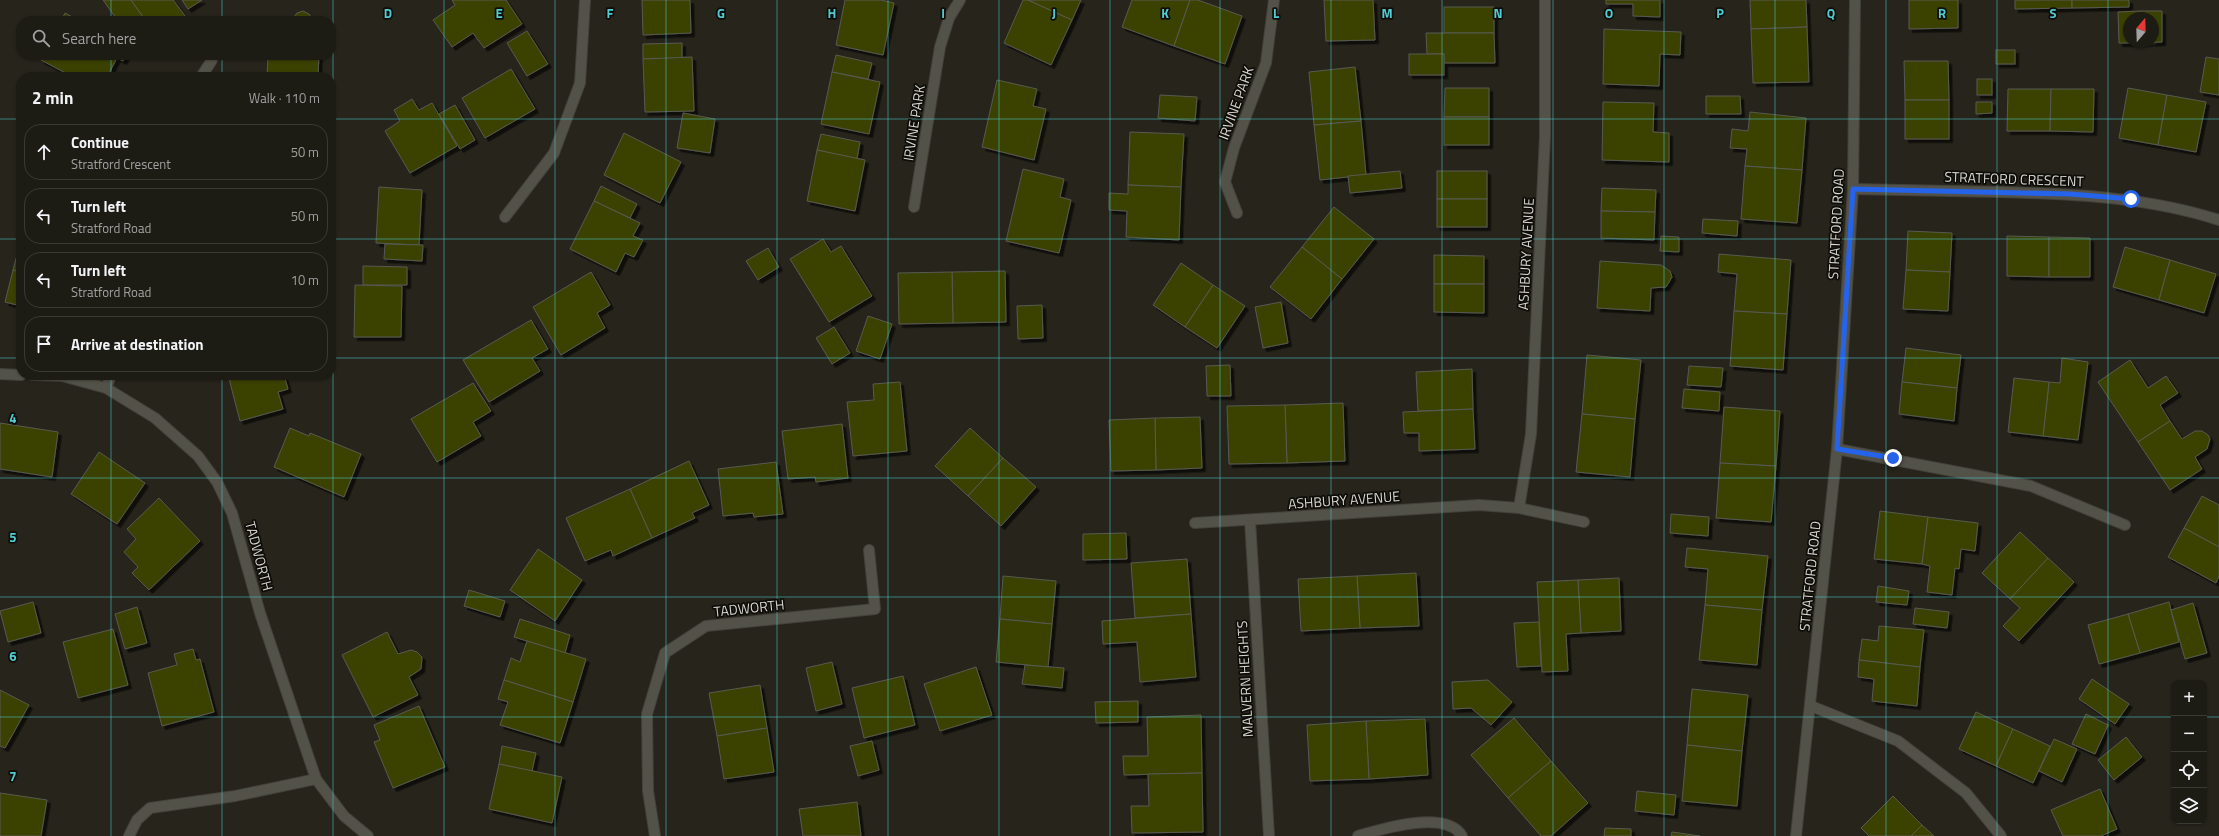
<!DOCTYPE html>
<html lang="en">
<head>
<meta charset="utf-8">
<style>
  :root { --surface:#1c1b14; --page:#292822; --text:#f1f3f6; --muted:#a0a1a0; --line:#3a3934 }
  body { margin:0; font-family:"Titillium Web",sans-serif; background:var(--page); color:var(--text) }
  .controls { position:absolute; right:12px; bottom:12px; display:grid; overflow:hidden; border-radius:8px; box-shadow:0 1px 3px #0004 }
  .controls button { width:36px; height:36px; display:grid; place-items:center; padding:0; border:0; border-bottom:1px solid var(--line); background:var(--surface); color:var(--text); font:20px sans-serif }
  .compass { position:absolute; left:2123px; top:12px; width:36px; height:36px; border-radius:50%; background:var(--surface); box-shadow:0 1px 3px #0004; rotate:19deg }
  .stop { position:absolute; width:12px; height:12px; margin:-9px; border:3px solid #2563eb; border-radius:50%; background:#fff }
  .stop.end { background:#2563eb; border-color:#fff; box-shadow:0 1px 4px #0008 }
  .list { margin:0; padding:0; list-style:none }
  h2 { display:flex; justify-content:space-between; align-items:center; height:52px; margin:0; padding:0 16px; font-size:17px }
  h2 small { font-size:13px; font-weight:400; color:var(--muted) }
  .list li { display:grid; grid-template-columns:26px 1fr auto; gap:12px; align-items:center; box-sizing:border-box; height:56px; margin:0 8px 8px; padding:0 8px; border:1px solid var(--line); border-radius:16px }
  .list b { display:block; font-size:15px; white-space:nowrap }
  .list p { margin:0; font-size:13px; white-space:nowrap; color:var(--muted) }
  .list em { font-size:13px; font-style:normal; color:var(--muted) }
  .icon { flex:none; width:22px; height:22px; fill:none; stroke:currentColor; stroke-width:2; stroke-linecap:round; stroke-linejoin:round }
  .map { position:relative; flex:none; width:2219px; height:836px; overflow:hidden }
  .search { position:absolute; background:var(--surface); box-shadow:0 1px 3px #0004; left:16px; top:16px; width:320px; height:44px; display:flex; align-items:center; gap:10px; box-sizing:border-box; padding:0 14px; border-radius:16px; color:var(--muted); font-size:15px }
  .panel { position:absolute; background:var(--surface); box-shadow:0 1px 3px #0004; left:16px; top:72px; width:320px; height:308px; border-radius:16px }
  .map>svg:first-child { display:block }
  .building { fill:#3a4303; stroke:#575a50; filter:url(#shadow) }
  .lines { fill:none; stroke-linecap:round; stroke-linejoin:round }
  .street-casing { stroke:#43413b; stroke-width:12 }
  .street { stroke:#535248; stroke-width:10 }
  .route { stroke:#2563eb; stroke-width:5 }
  .grid { fill:none; stroke:#51ccd2; stroke-width:1; stroke-opacity:0.55 }
  .labels { text-anchor:middle; stroke-width:3.5; stroke-linejoin:round; paint-order:stroke }
  .street-label { font-size:14px; fill:#d7d6d0; stroke:#0e0d09 }
  .grid-label { font-size:13px; text-anchor:middle; font-weight:bold; fill:#51ccd2; stroke:#0e0d09; stroke-width:3.5; stroke-linejoin:round; paint-order:stroke }
</style>
</head>
<body>
<div class="map">
<svg width="2219" height="836" viewBox="0 0 2219 836">
  <defs>
    <filter id="shadow"><feDropShadow dx="3.5" dy="3.5" stdDeviation="0" flood-color="#0009"/></filter>
  </defs>
  <rect width="100%" height="100%" fill="#26241b"/>
  <!-- building -->
  <g class="building">
    <path d="M103,0H131L146,21H118Z"/>
    <path d="M131,0H173L186,17L181,21H146Z"/>
    <path d="M182,0H202L188,9Z"/>
    <path d="M452,0H506L522,24L484,48L473,33L452,47L433,20L455,5Z"/>
    <path d="M642,0H690L691,33L643,35Z"/>
    <path d="M845,0H881L894,3L883,55L836,45Z"/>
    <path d="M1023,0H1028L1072,20L1051,65L1004,43Z"/>
    <path d="M1028,0H1081L1072,20Z"/>
    <path d="M1132,0H1190L1174,46L1122,27Z"/>
    <path d="M1190,0H1198L1242,16L1225,64L1174,46Z"/>
    <path d="M1324,0H1373L1375,40L1326,41Z"/>
    <path d="M1606,0H1660V17L1633,16V4H1606Z"/>
    <path d="M1750,0H1806L1807,27L1751,29Z"/>
    <path d="M1909,0H1958V28L1909,29Z"/>
    <path d="M2015,0H2072V8L2015,9Z"/>
    <path d="M2072,0H2129V7L2072,8Z"/>
    <rect x="1444" y="7" width="50" height="26"/>
    <path d="M303,11L309,14L314,21H291L297,13Z"/>
    <path d="M2140,11H2162V42L2140,43L2153,42V18H2140Z"/>
    <path d="M2140,11V18H2129V42L2140,43H2119L2118,12Z"/>
    <path d="M65,13L80,21H61Z"/>
    <path d="M1807,27L1809,82L1753,83L1751,29Z"/>
    <path d="M1604,29L1681,32L1680,55L1660,54L1659,86L1603,84Z"/>
    <path d="M527,31L548,64L527,76L507,43Z"/>
    <path d="M1426,33H1494L1495,63H1444V54H1427Z"/>
    <path d="M682,43V58L643,59V44Z"/>
    <rect x="1996" y="50" width="19" height="14"/>
    <rect x="1409" y="54" width="35" height="21"/>
    <path d="M43,55H111L117,58L107,77H73L41,60Z"/>
    <path d="M111,55H127L123,61Z"/>
    <path d="M268,55H319L318,77H267Z"/>
    <path d="M836,55L872,63L868,79L832,72Z"/>
    <path d="M692,57L694,111L645,112L643,59Z"/>
    <path d="M2206,57L2219,59V95L2200,92Z"/>
    <path d="M1904,61H1948L1949,100H1905Z"/>
    <path d="M1355,67L1361,121L1314,125L1309,72Z"/>
    <path d="M511,69L535,109L485,138L462,98Z"/>
    <path d="M832,72L880,82L869,134L821,124Z"/>
    <rect x="1977" y="79" width="15" height="16"/>
    <path d="M997,80L1037,89L1033,106L1046,109L1034,160L982,147Z"/>
    <path d="M1445,88H1489V117H1444Z"/>
    <path d="M2128,88L2167,95L2158,145L2119,138Z"/>
    <path d="M2008,89H2051L2050,131H2007Z"/>
    <path d="M2051,89H2094L2093,132L2050,131Z"/>
    <path d="M1160,95L1197,97L1195,121L1158,118Z"/>
    <path d="M2167,95L2206,102L2196,152L2158,145Z"/>
    <path d="M1706,96H1740L1741,114H1706Z"/>
    <path d="M412,99L419,110L432,103L457,146L410,173L385,131L400,121L394,110Z"/>
    <rect x="1905" y="100" width="44" height="39"/>
    <path d="M1603,102L1654,103L1653,132L1669,133V162L1602,160Z"/>
    <path d="M1976,102H1992V113L1976,114Z"/>
    <path d="M455,105L475,140L460,149L439,114Z"/>
    <path d="M1750,112L1806,118L1802,170L1745,166L1747,149L1730,148L1732,129L1748,131Z"/>
    <path d="M683,113L715,119L710,153L677,148Z"/>
    <rect x="1444" y="117" width="45" height="28"/>
    <path d="M1361,121L1366,175L1320,180L1314,125Z"/>
    <path d="M1130,132L1184,134L1181,187L1128,185Z"/>
    <path d="M624,133L681,162L660,203L604,175Z"/>
    <path d="M821,134L860,142L857,159L817,150Z"/>
    <path d="M817,150L865,160L855,211L807,201Z"/>
    <path d="M1745,166L1802,170L1797,223L1741,219Z"/>
    <path d="M1023,169L1064,179L1060,197L1071,200L1059,253L1006,241Z"/>
    <path d="M1400,171L1402,188L1350,193L1348,176Z"/>
    <rect x="1437" y="171" width="50" height="28"/>
    <path d="M1128,185L1181,187L1179,240L1126,237L1127,211L1109,210V193L1128,194Z"/>
    <path d="M601,186L637,204L630,218L594,201Z"/>
    <path d="M379,187L422,190L419,245L376,243Z"/>
    <path d="M1602,188L1656,190L1655,212L1601,211Z"/>
    <rect x="1437" y="199" width="50" height="28"/>
    <path d="M594,201L640,223L633,236L643,240L634,257L625,253L616,272L570,249Z"/>
    <path d="M1334,207L1374,239L1342,279L1302,247Z"/>
    <path d="M1601,211L1655,212L1654,240L1601,238Z"/>
    <path d="M1703,219L1738,221L1737,236L1702,233Z"/>
    <path d="M1908,231L1952,233L1950,272L1906,270Z"/>
    <path d="M1661,236L1679,237V252L1660,251Z"/>
    <path d="M2007,236L2049,237V277L2007,276Z"/>
    <path d="M2049,237L2090,238V277H2049Z"/>
    <path d="M823,239L831,252L841,246L872,296L829,322L790,259Z"/>
    <path d="M385,244L423,245L422,261L384,259Z"/>
    <path d="M1302,247L1342,279L1311,319L1270,287Z"/>
    <path d="M2125,247L2170,260L2159,300L2113,287Z"/>
    <path d="M768,248L779,267L758,280L746,261Z"/>
    <path d="M18,251L21,252V272L13,270Z"/>
    <path d="M1719,254L1791,260L1787,314L1734,311L1737,274L1718,272Z"/>
    <path d="M1434,255L1484,256V284H1434Z"/>
    <path d="M2170,260L2216,274L2204,313L2159,300Z"/>
    <path d="M1600,261L1661,265L1670,271L1672,277L1666,287L1651,288L1650,311L1597,308Z"/>
    <path d="M1181,263L1213,285L1185,327L1153,305Z"/>
    <path d="M363,266L407,267V285H363Z"/>
    <path d="M13,270L21,272V306L5,302Z"/>
    <path d="M1906,270L1950,272L1948,311L1903,309Z"/>
    <path d="M1005,271L1006,322L953,323L952,272Z"/>
    <path d="M591,272L610,305L597,313L605,328L561,355L533,307Z"/>
    <path d="M952,272L953,323L899,324L898,273Z"/>
    <path d="M1434,284H1484V313L1434,312Z"/>
    <path d="M355,285L402,286L401,337H354Z"/>
    <path d="M1213,285L1245,306L1217,348L1185,327Z"/>
    <path d="M1281,302L1288,343L1263,348L1255,307Z"/>
    <path d="M1042,305L1043,338L1018,339L1017,306Z"/>
    <path d="M1734,311L1787,314L1783,370L1730,366Z"/>
    <path d="M868,316L892,324L880,359L856,351Z"/>
    <path d="M531,320L548,349L532,358L540,371L489,402L463,360Z"/>
    <path d="M834,327L850,353L832,364L816,338Z"/>
    <path d="M1906,348L1961,355L1957,388L1902,382Z"/>
    <path d="M1587,355L1641,360L1635,419L1582,414Z"/>
    <path d="M2062,358L2088,362L2078,440L2043,436L2049,382L2060,383Z"/>
    <path d="M2130,360L2148,388L2166,376L2178,393L2160,405L2170,421L2138,442L2098,382Z"/>
    <path d="M1230,365L1231,396H1207L1206,366Z"/>
    <path d="M1689,366L1723,368L1721,387L1687,385Z"/>
    <path d="M1472,369L1473,409L1418,411L1416,372Z"/>
    <path d="M228,375H284L288,389L278,392L283,409L240,421Z"/>
    <path d="M2014,378L2049,382L2043,436L2008,432Z"/>
    <path d="M900,382L907,451L853,456L847,402L874,400L873,384Z"/>
    <path d="M1902,382L1957,388L1954,421L1899,414Z"/>
    <path d="M473,383L491,411L473,422L481,436L437,462L411,419Z"/>
    <path d="M1684,389L1720,392L1719,411L1682,408Z"/>
    <path d="M1343,403L1345,461L1287,463L1285,405Z"/>
    <path d="M1285,405L1287,463L1229,464L1227,406Z"/>
    <path d="M1724,407L1780,411L1776,466L1720,463Z"/>
    <path d="M1473,409L1475,449L1419,451V433H1404L1403,412Z"/>
    <path d="M1582,414L1635,419L1630,477L1576,472Z"/>
    <path d="M1200,417L1202,468L1156,470L1155,418Z"/>
    <path d="M1155,418L1156,470L1111,471L1109,420Z"/>
    <path d="M2170,421L2182,439L2195,431H2202L2208,435L2210,439L2207,449L2195,457L2202,469L2170,490L2138,442Z"/>
    <path d="M0,423L58,432L52,477L0,469Z"/>
    <path d="M842,424L848,478L816,482L815,477L788,479L782,431Z"/>
    <path d="M290,428L309,436L310,433L361,454L344,497L274,467Z"/>
    <path d="M970,428L1003,458L968,496L935,466Z"/>
    <path d="M99,452L145,483L117,524L71,494Z"/>
    <path d="M1003,458L1036,487L1001,526L968,496Z"/>
    <path d="M689,461L709,505L692,513L695,518L652,538L630,489Z"/>
    <path d="M776,462L783,514L754,517L753,513L723,516L718,469Z"/>
    <path d="M1720,463L1776,466L1771,522L1716,518Z"/>
    <path d="M630,489L652,538L613,556L611,550L585,561L566,518Z"/>
    <path d="M2202,496L2219,505V547L2184,528Z"/>
    <path d="M159,498L200,541L149,590L132,573L138,567L124,552L136,539L127,529Z"/>
    <path d="M1880,511L1928,517L1922,564L1874,559Z"/>
    <path d="M1671,514L1709,517L1708,536L1670,533Z"/>
    <path d="M1928,517L1978,523L1975,551L1961,549L1959,569L1955,568L1952,595L1927,592L1930,566L1922,564Z"/>
    <path d="M2184,528L2219,547V576L2216,583L2168,557Z"/>
    <path d="M2020,532L2048,558L2010,599L1982,573Z"/>
    <path d="M1126,533L1127,559L1083,560V534Z"/>
    <path d="M1687,548L1768,556L1762,610L1705,605L1708,569L1685,567Z"/>
    <path d="M538,549L582,580L555,621L510,590Z"/>
    <path d="M2048,558L2074,582L2019,641L2003,626L2020,608L2010,599Z"/>
    <path d="M1187,559L1191,614L1135,618L1131,563Z"/>
    <path d="M1416,573L1419,626L1360,628L1357,576Z"/>
    <path d="M1003,576L1056,581L1052,624L1000,619Z"/>
    <path d="M1357,576L1360,628L1301,631L1298,579Z"/>
    <path d="M1619,578L1621,631L1581,633L1578,580Z"/>
    <path d="M1578,580L1581,633L1566,634L1568,671L1542,672L1537,582Z"/>
    <path d="M1878,586L1909,591L1907,605L1876,602Z"/>
    <path d="M469,590L505,601L500,617L464,606Z"/>
    <path d="M33,602L41,633L8,642L0,611Z"/>
    <path d="M2169,602L2179,642L2140,653L2128,614Z"/>
    <path d="M2193,603L2207,653L2185,659L2171,610Z"/>
    <path d="M1705,605L1762,610L1757,665L1699,660Z"/>
    <path d="M137,607L147,643L125,649L115,614Z"/>
    <path d="M1915,608L1949,612L1947,628L1913,624Z"/>
    <path d="M1191,614L1196,677L1140,682L1137,642L1103,644L1102,621Z"/>
    <path d="M2128,614L2140,653L2099,664L2088,625Z"/>
    <path d="M520,619L570,635L565,653L514,637Z"/>
    <path d="M1000,619L1052,624L1048,667L996,662Z"/>
    <path d="M1539,622L1541,666L1517,667L1514,623Z"/>
    <path d="M1879,626L1924,630L1920,667L1859,660L1862,639L1878,641Z"/>
    <path d="M113,629L128,685L78,698L63,642Z"/>
    <path d="M387,632L398,654L411,650L417,652L422,657L421,669L409,677L418,695L373,717L342,655Z"/>
    <path d="M527,641L586,659L573,702L504,680L511,658L520,662Z"/>
    <path d="M193,649L196,660L200,659L214,712L162,726L148,673L177,665L174,654Z"/>
    <path d="M1859,660L1920,667L1917,706L1872,701L1874,679L1858,677Z"/>
    <path d="M832,662L842,704L816,711L806,668Z"/>
    <path d="M1025,665L1064,668L1062,688L1022,684Z"/>
    <path d="M976,667L992,715L940,731L924,684Z"/>
    <path d="M903,676L915,725L864,738L852,688Z"/>
    <path d="M2092,679L2129,704L2115,724L2079,699Z"/>
    <path d="M504,680L573,702L560,743L500,725L508,702L498,699Z"/>
    <path d="M1488,680L1512,702L1491,725L1471,708L1453,709L1452,682Z"/>
    <path d="M760,685L767,728L717,736L709,693Z"/>
    <path d="M1692,689L1748,695L1742,751L1687,745Z"/>
    <path d="M0,690L29,705L5,748L0,746Z"/>
    <path d="M1138,701V722L1096,723L1095,702Z"/>
    <path d="M419,706L445,767L393,788L374,742L380,740L374,725Z"/>
    <path d="M1976,712L2013,729L1996,766L1959,749Z"/>
    <path d="M2086,714L2108,725L2095,754L2072,744Z"/>
    <path d="M1201,715L1202,773L1124,775L1123,756H1148L1147,717Z"/>
    <path d="M1514,718L1551,761L1508,798L1471,755Z"/>
    <path d="M1425,719L1428,775L1369,779L1366,721Z"/>
    <path d="M1366,721L1369,779L1310,781L1307,725Z"/>
    <path d="M767,728L774,772L724,779L717,736Z"/>
    <path d="M2013,729L2050,746L2033,783L1996,766Z"/>
    <path d="M2126,737L2142,757L2114,780L2098,760Z"/>
    <path d="M2054,739L2077,749L2062,782L2039,771Z"/>
    <path d="M872,741L879,770L858,776L850,746Z"/>
    <path d="M1687,745L1742,751L1737,806L1682,801Z"/>
    <path d="M502,746L536,753L532,771L499,764Z"/>
    <path d="M1551,761L1588,803L1551,836H1541L1508,798Z"/>
    <path d="M499,764L562,777L552,823L489,809Z"/>
    <path d="M1202,773L1203,832L1132,833L1131,806H1149L1148,774Z"/>
    <path d="M2100,789L2117,829L2101,836H2063L2051,810Z"/>
    <path d="M1637,791L1676,795L1674,815L1635,811Z"/>
    <path d="M0,793L47,800L41,836H0Z"/>
    <path d="M1893,796L1922,825L1911,836H1869L1861,828Z"/>
    <path d="M857,802L861,836H803L799,809Z"/>
    <path d="M1922,825L1934,836H1911Z"/>
    <path d="M1605,828L1631,829V836H1604Z"/>
    <path d="M1672,832L1700,836H1671Z"/>
  </g>
  <g class="lines">
    <!-- street casing -->
    <g class="street-casing">
      <g id="street">
        <path d="M201,77L212,60"/>
        <path d="M1853,189C1902,190 1951,191 1999,192C2074,194 2147,197 2219,220"/>
        <path d="M914,207L940,47L949,18L960,0"/>
        <path d="M1237,213L1225,182L1234,148L1266,63L1274,0"/>
        <path d="M505,217L554,153L580,83L585,0"/>
        <path d="M0,374L21,375"/>
        <path d="M32,375L62,376L106,388L155,418L198,456L217,482L232,513L260,613L316,779L344,816L368,836"/>
        <path d="M106,388L111,375"/>
        <path d="M1837,449L2031,486L2125,525"/>
        <path d="M1519,508L1531,434L1545,136V0"/>
        <path d="M1250,520L1269,836"/>
        <path d="M1195,523L1479,505L1519,508L1584,522"/>
        <path d="M1811,706L1898,741L1966,793L2001,836"/>
        <path d="M129,836L137,820L150,808L235,796L316,779"/>
        <path d="M655,836L648,791L647,714L665,653L706,626L875,609L869,550"/>
        <path d="M1358,836C1381,829 1446,809 1462,836"/>
        <path d="M1796,836L1837,449L1853,189L1855,0"/>
      </g>
    </g>
    <!-- street -->
    <use href="#street" class="street"/>
  </g>
  <g class="lines">
    <!-- route -->
    <path class="route" d="M1893,458L1837,449L1853,189L2070,194L2131,199"/>
  </g>
  <!-- grid -->
  <path class="grid" d="M111,0V21M222,0V21M333,0V836M444,0V836M555,0V836M666,0V836M777,0V836M888,0V836M999,0V836M1110,0V836M1220,0V836M1331,0V836M1442,0V836M1553,0V836M1664,0V836M1775,0V836M1886,0V836M1997,0V836M2108,0V836M111,55V77M222,55V77M0,119H21M331,119H2219M0,239H21M331,239H2219M0,358H21M331,358H2219M111,375V836M222,375V836M0,478H2219M0,597H2219M0,717H2174M2204,717H2219"/>
  <g class="labels">
    <!-- street labels -->
    <g class="street-label">
      <text transform="translate(1236 103) rotate(-70)" y="5">IRVINE PARK</text>
      <text transform="translate(914 123) rotate(-81)" y="5">IRVINE PARK</text>
      <text transform="translate(2014 179) rotate(2)" y="5">STRATFORD CRESCENT</text>
      <text transform="translate(1836 224) rotate(-87)" y="5">STRATFORD ROAD</text>
      <text transform="translate(1526 254) rotate(-87)" y="5">ASHBURY AVENUE</text>
      <text transform="translate(1344 500) rotate(-4)" y="5">ASHBURY AVENUE</text>
      <text transform="translate(259 556) rotate(75)" y="5">TADWORTH</text>
      <text transform="translate(1810 576) rotate(-84)" y="5">STRATFORD ROAD</text>
      <text transform="translate(749 608) rotate(-6)" y="5">TADWORTH</text>
      <text transform="translate(1245 679) rotate(-93)" y="5">MALVERN HEIGHTS</text>
    </g>
  </g>
  <g class="grid-label">
    <text x="388" y="18">D</text>
    <text x="499" y="18">E</text>
    <text x="610" y="18">F</text>
    <text x="721" y="18">G</text>
    <text x="832" y="18">H</text>
    <text x="943" y="18">I</text>
    <text x="1054" y="18">J</text>
    <text x="1165" y="18">K</text>
    <text x="1276" y="18">L</text>
    <text x="1387" y="18">M</text>
    <text x="1498" y="18">N</text>
    <text x="1609" y="18">O</text>
    <text x="1720" y="18">P</text>
    <text x="1831" y="18">Q</text>
    <text x="1942" y="18">R</text>
    <text x="2053" y="18">S</text>
    <text x="13" y="423">4</text>
    <text x="13" y="542">5</text>
    <text x="13" y="661">6</text>
    <text x="13" y="781">7</text>
  </g>
</svg>
<div class="controls">
<button>+</button>
<button>−</button>
<button><svg class="icon" aria-label="locate" viewBox="0 0 24 24"><circle cx="12" cy="12" r="6"/><path d="M12 2v4M12 18v4M2 12h4M18 12h4"/></svg></button>
<button><svg class="icon" aria-label="layers" viewBox="0 0 24 24"><path d="M12 4l9 5-9 5-9-5zM3 14l9 5 9-5"/></svg></button>
</div>
<svg class="compass" viewBox="-18 -18 36 36"><path d="M0-13l5 13h-10z" fill="#e53935"/><path d="M0 13l5-13h-10z" fill="#a0a1a0"/></svg>
<div class="stop" style="left:2131px;top:199px"></div>
<div class="stop end" style="left:1893px;top:458px"></div>
<div class="search"><svg class="icon" aria-label="search" viewBox="0 0 24 24"><circle cx="10" cy="10" r="6"/><path d="M15 15l6 6"/></svg>Search here</div>
<section class="panel">
<h2>2 min<small>Walk · 110 m</small></h2>
<ul class="list">
<li><svg class="icon" aria-label="ahead" viewBox="0 0 24 24"><path d="M12 20V5M6 11l6-6 6 6"/></svg><div><b>Continue</b><p>Stratford Crescent</p></div><em>50 m</em></li>
<li><svg class="icon" aria-label="left" viewBox="0 0 24 24"><path d="M17 20v-9H6M10 6l-5 5 5 5"/></svg><div><b>Turn left</b><p>Stratford Road</p></div><em>50 m</em></li>
<li><svg class="icon" aria-label="left" viewBox="0 0 24 24"><path d="M17 20v-9H6M10 6l-5 5 5 5"/></svg><div><b>Turn left</b><p>Stratford Road</p></div><em>10 m</em></li>
<li><svg class="icon" aria-label="arrive" viewBox="0 0 24 24"><path d="M6 21V4h12l-3 4 3 4H6"/></svg><div><b>Arrive at destination</b></div></li>
</ul>
</section>
</div>
</body>
</html>
